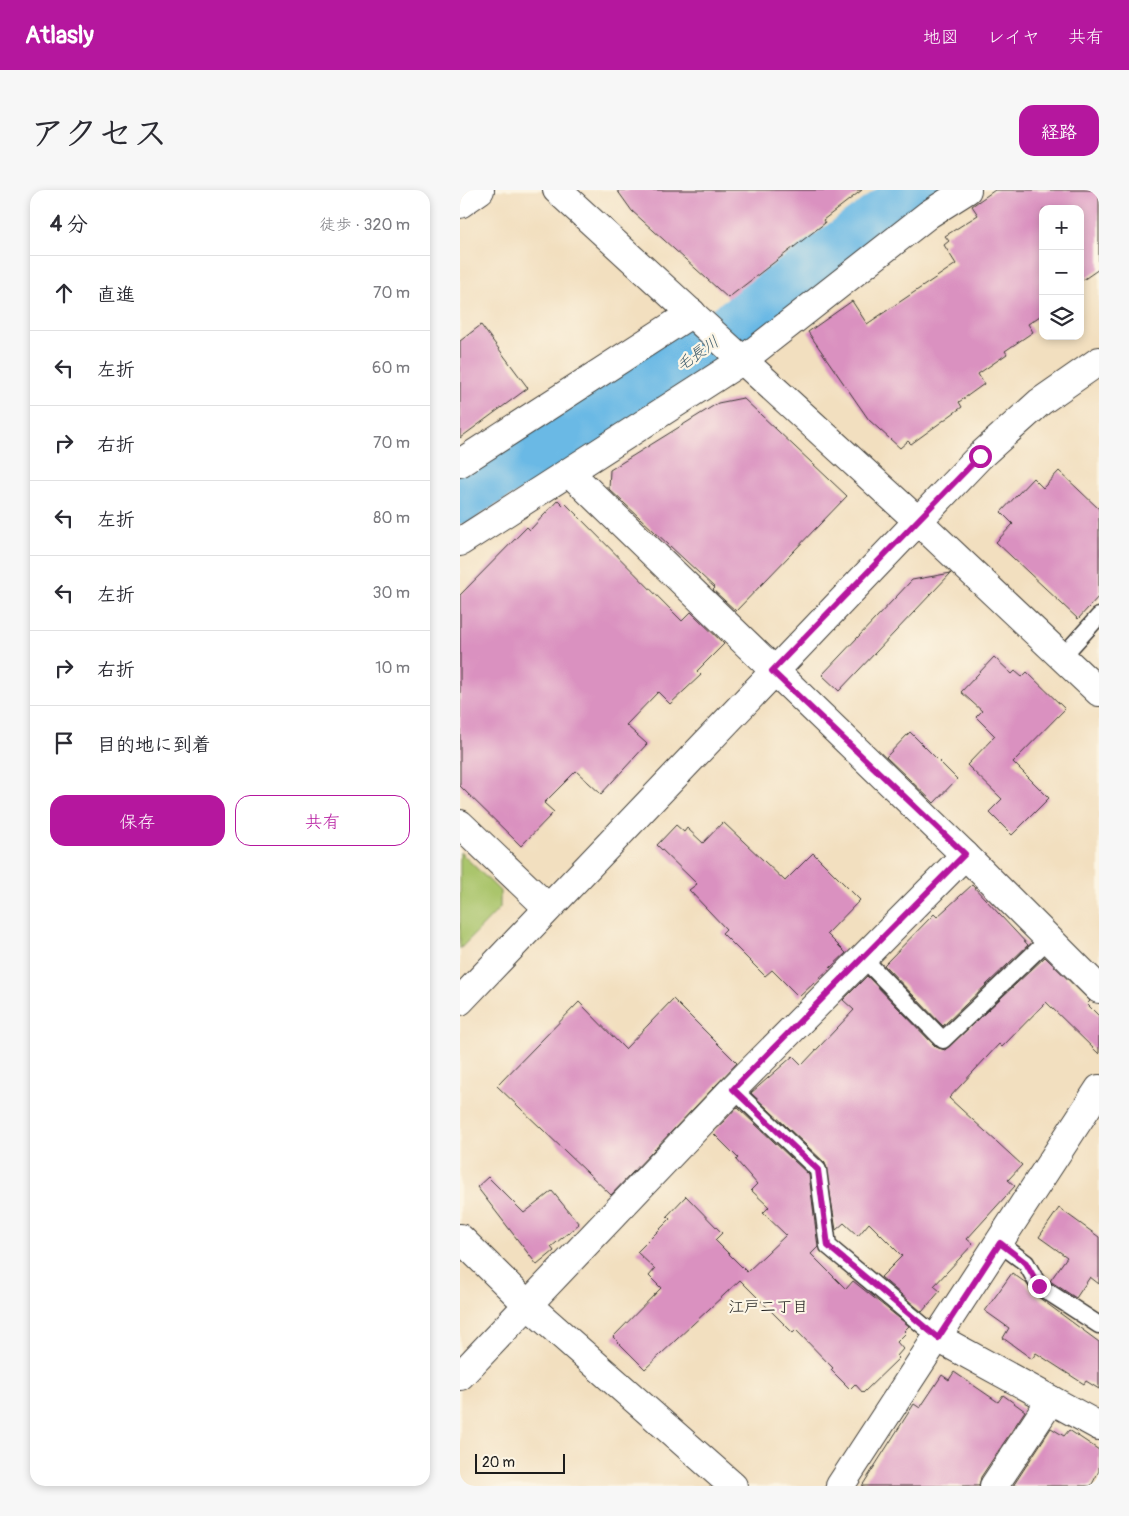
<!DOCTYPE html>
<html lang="ja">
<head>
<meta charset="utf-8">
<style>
  :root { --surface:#fff; --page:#f7f7f7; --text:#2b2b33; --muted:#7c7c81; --line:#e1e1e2; --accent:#b5179e }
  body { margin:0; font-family:Pangolin,"Klee One",sans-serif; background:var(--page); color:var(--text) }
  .controls { position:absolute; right:15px; top:15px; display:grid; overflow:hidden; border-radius:10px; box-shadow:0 2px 8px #0003 }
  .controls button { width:45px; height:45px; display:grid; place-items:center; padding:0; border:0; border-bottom:1px solid var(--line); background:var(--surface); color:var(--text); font:25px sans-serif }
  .scale { position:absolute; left:15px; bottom:12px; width:90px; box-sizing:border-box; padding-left:5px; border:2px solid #1c1c1c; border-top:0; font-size:14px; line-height:18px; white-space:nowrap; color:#1c1c1c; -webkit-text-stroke:4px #fcf5e5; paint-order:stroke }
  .stop { position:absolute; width:15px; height:15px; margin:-11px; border:4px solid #b5179e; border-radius:50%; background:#fff }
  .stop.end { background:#b5179e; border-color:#fff; box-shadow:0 1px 5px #0008 }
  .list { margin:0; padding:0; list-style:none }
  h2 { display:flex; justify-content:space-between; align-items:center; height:65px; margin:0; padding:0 20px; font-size:21px }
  h2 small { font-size:16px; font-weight:400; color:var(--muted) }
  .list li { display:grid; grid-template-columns:32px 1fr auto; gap:15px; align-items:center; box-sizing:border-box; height:75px; padding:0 20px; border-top:1px solid var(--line) }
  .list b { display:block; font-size:19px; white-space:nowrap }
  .list em { font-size:16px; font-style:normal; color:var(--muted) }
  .actions { display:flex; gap:10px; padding:15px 20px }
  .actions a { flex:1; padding:11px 0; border:1px solid var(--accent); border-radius:15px; text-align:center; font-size:18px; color:var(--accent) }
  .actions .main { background:var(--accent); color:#fff }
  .icon { flex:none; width:28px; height:28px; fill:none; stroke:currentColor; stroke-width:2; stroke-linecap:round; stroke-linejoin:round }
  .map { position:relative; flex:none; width:639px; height:1296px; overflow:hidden; border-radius:15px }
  header { display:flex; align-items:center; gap:30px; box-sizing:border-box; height:70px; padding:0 25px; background:var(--accent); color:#fff }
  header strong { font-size:24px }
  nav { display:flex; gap:28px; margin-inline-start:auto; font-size:18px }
  .intro { display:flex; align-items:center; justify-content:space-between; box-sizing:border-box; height:120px; padding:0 30px }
  h1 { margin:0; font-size:35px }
  .button { padding:12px 22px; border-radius:15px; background:var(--accent); color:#fff; font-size:18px; font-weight:700 }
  main { display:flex; gap:30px; padding:0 30px }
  aside { flex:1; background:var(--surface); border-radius:15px; box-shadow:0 2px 8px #0003 }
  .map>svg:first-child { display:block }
  .green { fill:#aac56c; stroke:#637044 }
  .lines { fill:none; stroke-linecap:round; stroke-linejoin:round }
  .river { stroke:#6bb9e5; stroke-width:54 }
  .building { fill:#da91c0 }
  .service-casing { stroke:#3c3934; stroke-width:19 }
  .minor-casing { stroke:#3c3934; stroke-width:30 }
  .tertiary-casing { stroke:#3c3934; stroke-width:30 }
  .service { stroke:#fff; stroke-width:16 }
  .minor { stroke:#fff; stroke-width:28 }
  .tertiary { stroke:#fff; stroke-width:28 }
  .route { stroke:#b5179e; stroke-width:6 }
  .labels { text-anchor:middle; stroke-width:4.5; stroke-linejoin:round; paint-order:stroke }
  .water-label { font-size:16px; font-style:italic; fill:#3c5b6c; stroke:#fcf5e5 }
  .neighbourhood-label { font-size:16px; fill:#1c1c1c; stroke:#fcf5e5 }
</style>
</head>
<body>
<header>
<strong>Atlasly</strong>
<nav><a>地図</a><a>レイヤ</a><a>共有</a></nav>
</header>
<div class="intro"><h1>アクセス</h1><a class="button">経路</a></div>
<main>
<aside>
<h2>4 分<small>徒歩 · 320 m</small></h2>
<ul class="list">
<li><svg class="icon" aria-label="ahead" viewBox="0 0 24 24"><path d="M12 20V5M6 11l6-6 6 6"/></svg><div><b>直進</b></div><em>70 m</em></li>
<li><svg class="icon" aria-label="left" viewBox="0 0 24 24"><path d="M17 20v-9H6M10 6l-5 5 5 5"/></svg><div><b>左折</b></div><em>60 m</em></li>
<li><svg class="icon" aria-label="right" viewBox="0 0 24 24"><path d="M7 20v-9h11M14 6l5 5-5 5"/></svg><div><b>右折</b></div><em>70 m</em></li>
<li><svg class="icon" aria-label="left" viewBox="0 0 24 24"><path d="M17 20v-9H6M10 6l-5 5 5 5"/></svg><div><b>左折</b></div><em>80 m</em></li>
<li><svg class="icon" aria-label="left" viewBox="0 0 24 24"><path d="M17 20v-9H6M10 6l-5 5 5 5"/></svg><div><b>左折</b></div><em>30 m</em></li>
<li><svg class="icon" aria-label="right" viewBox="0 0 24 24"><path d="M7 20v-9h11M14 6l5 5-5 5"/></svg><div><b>右折</b></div><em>10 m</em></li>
<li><svg class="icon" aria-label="arrive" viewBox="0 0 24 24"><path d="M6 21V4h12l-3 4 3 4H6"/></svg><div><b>目的地に到着</b></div></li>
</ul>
<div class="actions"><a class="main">保存</a><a>共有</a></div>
</aside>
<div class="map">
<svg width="639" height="1296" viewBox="0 0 639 1296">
  <rect width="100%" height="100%" fill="#fcf5e5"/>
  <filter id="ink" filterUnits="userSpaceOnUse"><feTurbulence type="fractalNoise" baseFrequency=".02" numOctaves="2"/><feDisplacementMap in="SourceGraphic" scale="10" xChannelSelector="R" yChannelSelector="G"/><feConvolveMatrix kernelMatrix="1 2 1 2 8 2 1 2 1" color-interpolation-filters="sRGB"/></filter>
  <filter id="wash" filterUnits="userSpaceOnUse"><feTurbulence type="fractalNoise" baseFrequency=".0096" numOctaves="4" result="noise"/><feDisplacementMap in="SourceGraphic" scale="20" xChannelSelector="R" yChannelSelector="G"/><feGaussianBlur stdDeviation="1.12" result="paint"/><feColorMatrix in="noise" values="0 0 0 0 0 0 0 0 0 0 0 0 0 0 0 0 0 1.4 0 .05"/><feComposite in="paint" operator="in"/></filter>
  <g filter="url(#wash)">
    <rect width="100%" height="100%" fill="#f2dfbf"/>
    <!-- green -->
    <path class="green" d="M0,662L40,701V718L0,759Z"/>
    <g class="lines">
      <!-- river -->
      <path class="river" d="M0,307L7,301L224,173L461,0"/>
    </g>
    <g id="blocks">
      <!-- building -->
      <g class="building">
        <path d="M157,0H402L363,30L365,33L268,108L172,21Z"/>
        <path d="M535,0H639V79L623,90L620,86V19H583V124L568,134L573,142L545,161L547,164L518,184L524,194L499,212L502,217L451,254L448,251L440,258L409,230L348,142L392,111L407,134L496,74L484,55L489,51L485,46L518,25L512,16Z"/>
        <path d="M21,135L68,198L0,248V151Z"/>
        <path d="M283,208L387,306L276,421L253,400L255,398L149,299L150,280L258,213Z"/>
        <path d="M599,281L639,319V406L618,429L536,352L553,334L541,322L573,288L583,298Z"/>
        <path d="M98,310L104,316L106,314L222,431L231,422L264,454L237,481L241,485L210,514L198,502L166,535L187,554L141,604L116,581L84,613L94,622L61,656L0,596V405L67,337L70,340Z"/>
        <path d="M491,383L379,501L362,485L452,390Z"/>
        <path d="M534,467L552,484L555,481L562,487L567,482L605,519L553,572L589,608L552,645L529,622L542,609L507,575L535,546L516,527L522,521L501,502Z"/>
        <path d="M450,542L497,589L474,613L426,567Z"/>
        <path d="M263,632L325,691L353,663L400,710L367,744L386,763L339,807L312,780L305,786L262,743L266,739L229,700L237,694L197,655L216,635L224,642L227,638L243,653Z"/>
        <path d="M512,695L568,755L483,836L424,775L474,724L477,727Z"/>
        <path d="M585,767L630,811L627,814L639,826V864L586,812L542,857L539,854L489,908L562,975L548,990L555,996L507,1049L513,1054L474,1096L480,1101L462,1122L421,1087L442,1066L409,1033L398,1046L384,1033L376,1040L365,973L291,903L333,866L342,875L394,820L383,810L407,786L476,857L485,860Z"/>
        <path d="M213,809L277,873L151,1005L37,896L119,812L165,859Z"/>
        <path d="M277,917L349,985L358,1057L351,1064L386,1099L393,1091L449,1136L444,1141L446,1143L437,1152L443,1159L437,1166L439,1168L403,1203L395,1194L390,1199L371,1180L373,1178L336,1140L333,1143L280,1090L185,1179L153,1147L201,1098L189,1086L195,1079L177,1062L210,1029L207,1026L226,1006L262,1043L255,1050L287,1082L326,1045L303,1023L309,1017L291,1000L297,994L276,970L278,968L253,943Z"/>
        <path d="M28,987L64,1023L92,1001L119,1034L91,1057L94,1061L77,1075L17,997Z"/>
        <path d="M599,1018L639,1047V1094L630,1087L616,1108L590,1091L607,1067L579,1047Z"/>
        <path d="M552,1083L566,1093L574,1104L639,1152V1199L626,1191L624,1194L576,1163L572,1169L543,1148L549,1138L525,1121Z"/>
        <path d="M494,1182L538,1212L543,1205L565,1221L521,1287L519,1296H402L454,1214L460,1218L482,1185L489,1190Z"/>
        <path d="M591,1238L604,1246L609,1240L639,1260V1281L631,1296H553Z"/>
      </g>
    </g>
  </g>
  <g filter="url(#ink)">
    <use href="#blocks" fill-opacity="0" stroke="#3c3934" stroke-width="1"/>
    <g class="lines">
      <!-- service casing -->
      <g class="service-casing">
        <g id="service">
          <path d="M602,467L639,426"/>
          <path d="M404,769L483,850L589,749"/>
          <path d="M273,899L358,980L368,1056L478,1148"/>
          <path d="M539,1053L566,1073L579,1096L639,1135"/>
        </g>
      </g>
      <!-- minor casing -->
      <g class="minor-casing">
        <g id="minor">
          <path d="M0,273L232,123"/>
          <path d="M110,283L505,665L639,799"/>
          <path d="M0,352L283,170L469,24L507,0"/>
          <path d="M0,634L88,718"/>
          <path d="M0,1048L68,1115L273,1296"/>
          <path d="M478,1148L639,1236"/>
          <path d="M0,1186L273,899L505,665"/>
          <path d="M534,1296L591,1210"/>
        </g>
      </g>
      <!-- tertiary casing -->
      <g class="tertiary-casing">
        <g id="tertiary">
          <path d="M97,0L458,331L639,502"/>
          <path d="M0,14L20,0"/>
          <path d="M0,811L520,266L580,212L639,171"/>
          <path d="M380,1296L639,899"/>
        </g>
      </g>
      <!-- service -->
      <use href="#service" class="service"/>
      <!-- minor -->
      <use href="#minor" class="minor"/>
      <!-- tertiary -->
      <use href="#tertiary" class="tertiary"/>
    </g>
  </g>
  <g class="lines" filter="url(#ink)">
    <!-- route -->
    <path class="route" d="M520,266L312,481L505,664L273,899L358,980L368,1056L478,1148L540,1053L566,1073L579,1096"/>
  </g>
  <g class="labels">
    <!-- water labels -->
    <g class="water-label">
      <text transform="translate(237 163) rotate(-35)" y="6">毛長川</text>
    </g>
    <!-- neighbourhood labels -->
    <g class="neighbourhood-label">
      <text x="308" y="1122">江戸二丁目</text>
    </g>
  </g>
</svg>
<div class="controls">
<button>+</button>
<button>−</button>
<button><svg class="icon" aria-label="layers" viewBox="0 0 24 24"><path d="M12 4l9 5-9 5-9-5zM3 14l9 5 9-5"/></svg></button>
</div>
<div class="scale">20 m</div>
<div class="stop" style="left:520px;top:266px"></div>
<div class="stop end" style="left:579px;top:1096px"></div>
</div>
</main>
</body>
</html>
